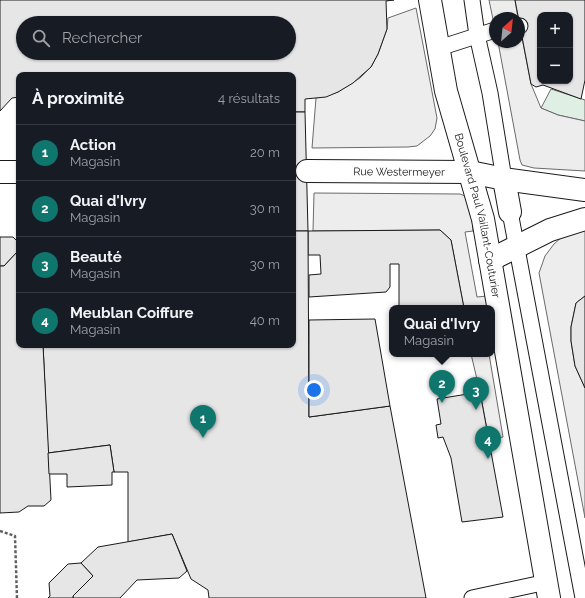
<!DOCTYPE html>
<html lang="fr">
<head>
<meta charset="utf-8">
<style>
  :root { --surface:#171b24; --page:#242831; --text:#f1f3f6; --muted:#9ea1a6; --line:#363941; --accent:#0f766e }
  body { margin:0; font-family:Raleway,sans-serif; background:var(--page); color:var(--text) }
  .controls { position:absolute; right:12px; top:12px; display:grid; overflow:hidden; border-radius:8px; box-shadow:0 1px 3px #0004 }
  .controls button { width:36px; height:36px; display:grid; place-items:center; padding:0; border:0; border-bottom:1px solid var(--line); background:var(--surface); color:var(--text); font:20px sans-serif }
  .compass { position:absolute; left:489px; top:12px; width:36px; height:36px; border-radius:50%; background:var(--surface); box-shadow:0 1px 3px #0004; rotate:27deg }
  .you { position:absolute; left:314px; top:390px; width:14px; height:14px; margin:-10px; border:3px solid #fff; border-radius:50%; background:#1a73e8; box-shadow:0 0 0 6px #1a73e833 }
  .badge { display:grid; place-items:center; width:26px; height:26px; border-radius:50%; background:var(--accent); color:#fff; font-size:13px; font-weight:700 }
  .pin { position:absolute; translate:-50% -33px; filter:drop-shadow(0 1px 2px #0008) }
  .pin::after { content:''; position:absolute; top:21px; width:14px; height:12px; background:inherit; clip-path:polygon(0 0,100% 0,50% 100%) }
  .popup { position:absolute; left:389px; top:305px; width:106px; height:52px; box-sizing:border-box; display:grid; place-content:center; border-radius:8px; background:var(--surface); filter:drop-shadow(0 1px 3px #0005); font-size:13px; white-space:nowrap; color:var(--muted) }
  .popup b { font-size:15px; color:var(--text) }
  .popup::after { content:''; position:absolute; left:50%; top:100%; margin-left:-8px; border:8px solid transparent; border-top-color:var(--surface) }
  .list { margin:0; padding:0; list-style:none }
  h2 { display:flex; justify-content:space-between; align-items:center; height:52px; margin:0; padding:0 16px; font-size:17px }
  h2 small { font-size:13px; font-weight:400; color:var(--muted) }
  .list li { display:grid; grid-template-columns:26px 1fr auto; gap:12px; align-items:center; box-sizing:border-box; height:56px; padding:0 16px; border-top:1px solid var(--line) }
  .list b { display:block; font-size:15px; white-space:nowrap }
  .list p { margin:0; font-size:13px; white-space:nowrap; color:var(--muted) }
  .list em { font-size:13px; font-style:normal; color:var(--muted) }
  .icon { flex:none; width:22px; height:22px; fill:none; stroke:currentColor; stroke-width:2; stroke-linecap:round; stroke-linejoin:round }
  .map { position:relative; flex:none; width:585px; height:598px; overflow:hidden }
  .search { position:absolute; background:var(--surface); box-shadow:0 1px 3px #0004; left:16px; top:16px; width:280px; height:44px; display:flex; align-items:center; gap:10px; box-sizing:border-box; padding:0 14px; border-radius:22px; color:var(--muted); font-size:15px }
  .panel { position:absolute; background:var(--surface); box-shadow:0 1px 3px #0004; left:16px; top:72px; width:280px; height:276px; border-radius:8px }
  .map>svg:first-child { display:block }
  .green { fill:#e0efe3; stroke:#6a6a6a }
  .parking { fill:#ededed; stroke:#6a6a6a }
  .building { fill:#e6e6e6; stroke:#1a1a1a; fill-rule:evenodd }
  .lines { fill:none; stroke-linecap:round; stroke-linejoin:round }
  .service-casing { stroke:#1a1a1a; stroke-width:17 }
  .minor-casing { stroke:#1a1a1a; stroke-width:24 }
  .secondary-casing { stroke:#1a1a1a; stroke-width:24 }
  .primary-casing { stroke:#1a1a1a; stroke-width:24 }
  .path { stroke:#5f5f5f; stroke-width:2.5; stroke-dasharray:3 2; stroke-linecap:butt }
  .service { stroke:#fff; stroke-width:15 }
  .minor { stroke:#fff; stroke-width:22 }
  .secondary { stroke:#fff; stroke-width:22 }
  .primary { stroke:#fff; stroke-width:22 }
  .labels { text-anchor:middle; stroke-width:3; stroke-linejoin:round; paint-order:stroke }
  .street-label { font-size:11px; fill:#1a1a1a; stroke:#fff }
</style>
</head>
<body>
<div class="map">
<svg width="585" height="598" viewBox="0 0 585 598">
  <rect width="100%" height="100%" fill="#fff"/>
  <!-- green -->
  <path class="green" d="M551,89L585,100V121L558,115L541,108Z"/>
  <!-- parking -->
  <g class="parking">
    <path d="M489,0H515L518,18H495V29Z"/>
    <path d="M416,8L437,118L435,129L430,136L417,146L408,147L312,148L316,98L338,92L360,78L371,67L378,54L387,29L388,18Z"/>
    <path d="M519,22L531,84L541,108L558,115L585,121V171L534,168L522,165L520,160L498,42H519Z"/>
    <path d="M314,193L460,194L465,196L472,219L473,231L465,232L477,297L487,296L489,308H464L451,240L440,230L313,231Z"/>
    <path d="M585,228V296L576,303L571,327V341L575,366L585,388V518L539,273L545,256L554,244L563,236Z"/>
    <path d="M471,354H489L503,437L489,440L480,392Z"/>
  </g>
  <!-- building -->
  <g class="building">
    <path d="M0,0H394L386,1L387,29L378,54L371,67L353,83L338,92L326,97L305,99V112H293V75H19V97L12,98L0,111ZM23,23H289V53H23Z"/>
    <path d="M515,0H585V80L581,99L543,85L536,87L531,84ZM540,15H570V81H540Z"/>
    <path d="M293,112H305L308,231H293Z"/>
    <path d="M440,230L451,240L464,308H399V264H390V287L386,292L309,297V275L321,274L320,255H308V231Z"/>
    <path d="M293,231H308L309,417L390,406L426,598H209L208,590L191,579L172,534L128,542V472H114L110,445L48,453L43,345H293Z"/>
    <path d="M0,237H13L17,241L18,251L4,266H0Z"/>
    <path d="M17,241H19V345H43L51,500L44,506H28L19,512L0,513V266H4L18,251Z"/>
    <path d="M585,296V388L575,366L571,341V327L576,303Z"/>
    <path d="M375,319L390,406L309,417V320Z"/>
    <path d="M480,392L503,517L462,522L451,458L443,437L438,438L436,425L441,424L437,399Z"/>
    <path d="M110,445L114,472H112V485L67,487V474H49L48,453Z"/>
    <path d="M172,534L187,571L179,578L137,580L120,598H73V596L93,576L81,563L98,547Z"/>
    <path d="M81,563L93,576L73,596V598H48L50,596L49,583L68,564Z"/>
  </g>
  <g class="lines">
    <!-- service casing -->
    <g class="service-casing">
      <g id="service">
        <path d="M472,0L477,35L490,93L504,179"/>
        <path d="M519,26H520"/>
        <path d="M439,48L495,30"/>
        <path d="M510,212L583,598"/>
        <path d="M472,598L547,582"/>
      </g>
    </g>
    <!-- minor casing -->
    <g class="minor-casing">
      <path id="minor" d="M504,179L510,212"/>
    </g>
    <!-- secondary casing -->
    <g class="secondary-casing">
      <g id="secondary">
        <path id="s1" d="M307,171L470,172L504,179L585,190"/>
        <path d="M0,172H19"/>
        <path d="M490,260L550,230L585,219"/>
      </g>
    </g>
    <!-- primary casing -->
    <g class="primary-casing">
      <g id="primary">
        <path id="s2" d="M430,0L446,91L483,219L549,598"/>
      </g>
    </g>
    <!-- path -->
    <path class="path" d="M0,531L15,536L17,598"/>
    <!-- service -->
    <use href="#service" class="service"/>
    <!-- minor -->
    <use href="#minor" class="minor"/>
    <!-- secondary -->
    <use href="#secondary" class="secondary"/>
    <!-- primary -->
    <use href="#primary" class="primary"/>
  </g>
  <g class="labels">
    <!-- street labels -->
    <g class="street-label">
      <text dy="4" stroke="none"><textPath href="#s1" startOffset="92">Rue Westermeyer</textPath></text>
      <text dy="4" stroke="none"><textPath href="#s2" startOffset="221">Boulevard Paul Vaillant-Couturier</textPath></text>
    </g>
  </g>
</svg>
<div class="controls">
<button>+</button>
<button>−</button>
</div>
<svg class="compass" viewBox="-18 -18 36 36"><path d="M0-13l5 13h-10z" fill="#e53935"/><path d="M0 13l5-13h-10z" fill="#9ea1a6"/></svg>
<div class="you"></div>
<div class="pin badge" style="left:203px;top:438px">1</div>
<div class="pin badge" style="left:442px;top:403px">2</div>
<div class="popup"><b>Quai d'Ivry</b>Magasin</div>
<div class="pin badge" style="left:476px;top:410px">3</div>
<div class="pin badge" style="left:488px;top:459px">4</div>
<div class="search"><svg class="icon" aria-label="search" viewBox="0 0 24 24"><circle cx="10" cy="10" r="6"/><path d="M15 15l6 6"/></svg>Rechercher</div>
<section class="panel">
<h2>À proximité<small>4 résultats</small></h2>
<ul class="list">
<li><span class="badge">1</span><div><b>Action</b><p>Magasin</p></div><em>20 m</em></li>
<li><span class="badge">2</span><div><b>Quai d'Ivry</b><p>Magasin</p></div><em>30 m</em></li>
<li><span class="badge">3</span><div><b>Beauté</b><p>Magasin</p></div><em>30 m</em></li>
<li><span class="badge">4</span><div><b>Meublan Coiffure</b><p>Magasin</p></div><em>40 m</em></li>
</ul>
</section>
</div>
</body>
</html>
